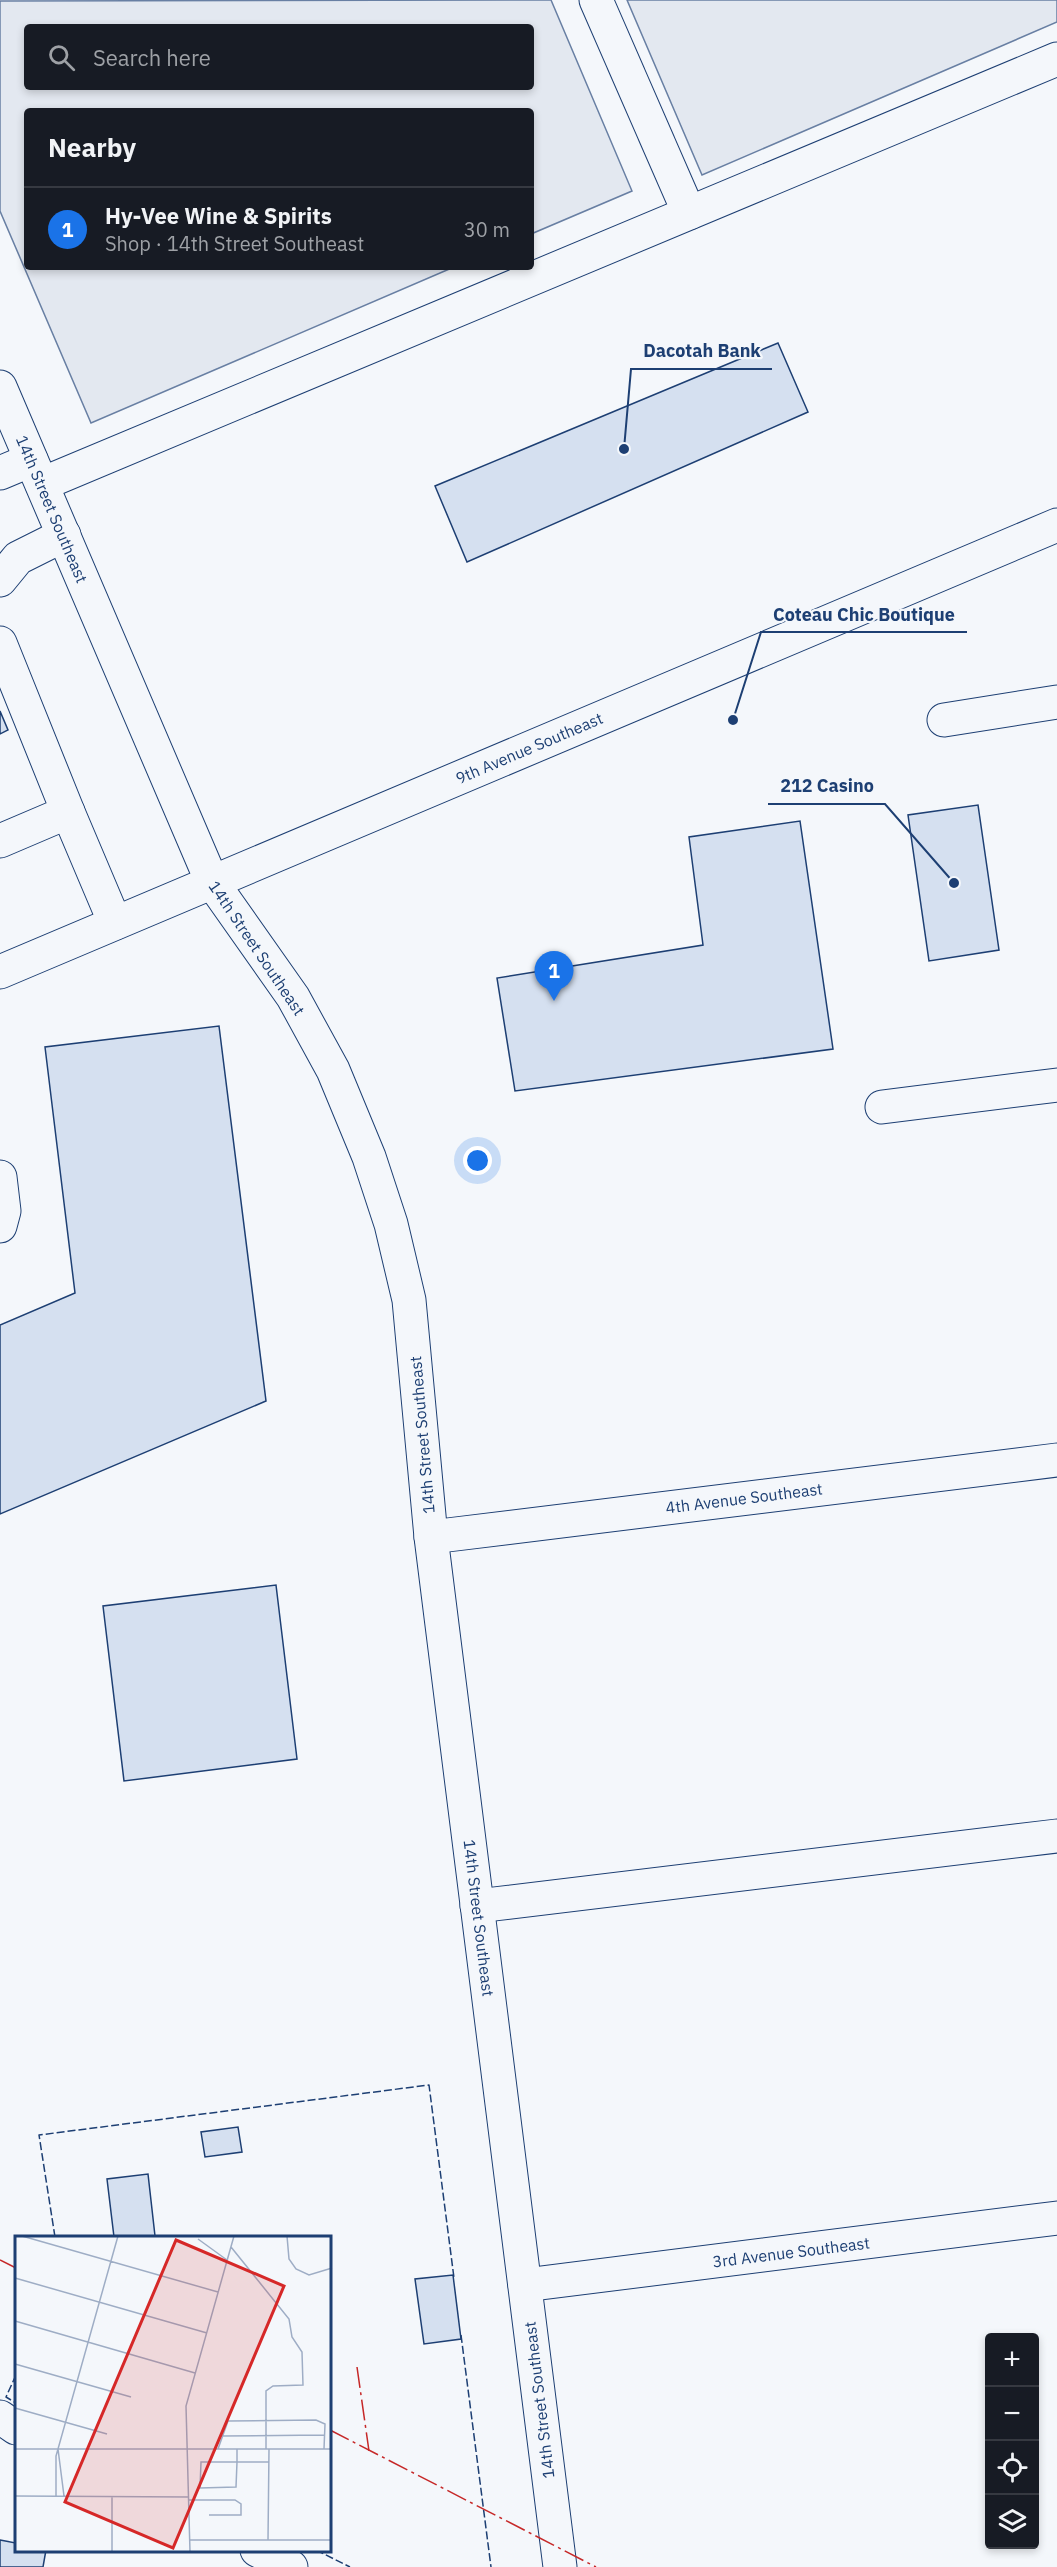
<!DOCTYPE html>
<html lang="en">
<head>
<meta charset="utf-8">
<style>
  :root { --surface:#171b24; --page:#20242c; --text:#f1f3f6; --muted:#9ea1a6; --line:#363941; --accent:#1a73e8 }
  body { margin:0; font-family:"IBM Plex Sans",sans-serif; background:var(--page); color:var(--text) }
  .controls { position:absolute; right:18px; bottom:18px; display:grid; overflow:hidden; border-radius:6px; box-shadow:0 3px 9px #0003 }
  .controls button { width:54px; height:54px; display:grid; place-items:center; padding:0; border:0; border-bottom:2px solid var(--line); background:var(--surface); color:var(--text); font:30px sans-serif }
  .you { position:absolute; left:478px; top:1161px; width:21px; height:21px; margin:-15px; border:4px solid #fff; border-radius:50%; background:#1a73e8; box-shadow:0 0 0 9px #1a73e833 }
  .badge { display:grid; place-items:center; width:39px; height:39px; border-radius:50%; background:var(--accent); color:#fff; font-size:20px; font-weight:700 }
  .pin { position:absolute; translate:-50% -50px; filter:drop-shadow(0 2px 3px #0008) }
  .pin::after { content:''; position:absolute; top:32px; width:21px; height:18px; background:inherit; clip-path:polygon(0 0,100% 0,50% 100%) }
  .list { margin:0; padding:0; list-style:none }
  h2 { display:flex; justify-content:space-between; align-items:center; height:78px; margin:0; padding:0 24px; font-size:26px }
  h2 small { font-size:20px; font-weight:400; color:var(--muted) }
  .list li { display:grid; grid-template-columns:39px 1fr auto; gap:18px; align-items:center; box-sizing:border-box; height:84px; padding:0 24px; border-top:2px solid var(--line) }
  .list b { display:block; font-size:22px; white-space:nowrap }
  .list p { margin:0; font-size:20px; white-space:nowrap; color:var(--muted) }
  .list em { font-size:20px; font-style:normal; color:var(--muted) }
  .icon { flex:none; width:33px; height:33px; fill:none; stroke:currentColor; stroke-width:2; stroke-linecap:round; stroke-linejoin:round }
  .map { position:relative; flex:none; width:1057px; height:2567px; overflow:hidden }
  .search { position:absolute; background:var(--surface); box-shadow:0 3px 9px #0003; left:24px; top:24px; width:510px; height:66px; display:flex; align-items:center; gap:15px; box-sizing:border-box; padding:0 21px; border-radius:6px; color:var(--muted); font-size:22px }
  .panel { position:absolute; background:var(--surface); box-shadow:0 3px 9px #0003; left:24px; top:108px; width:510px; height:162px; border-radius:6px }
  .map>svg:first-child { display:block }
  .parking { fill:#e3e8f0; stroke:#687fa3; stroke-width:1.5; fill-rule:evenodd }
  .building { fill:#d5e0f0; stroke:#1d3f73; stroke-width:1.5 }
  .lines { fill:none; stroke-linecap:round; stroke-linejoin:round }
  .minor-casing { stroke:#1d3f73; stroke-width:35 }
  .major-casing { stroke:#1d3f73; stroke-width:35 }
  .minor { stroke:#f4f7fb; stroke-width:33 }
  .major { stroke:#f4f7fb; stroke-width:33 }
  .fence { stroke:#1d3f73; stroke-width:1.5; stroke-dasharray:8 3; stroke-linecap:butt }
  .power { stroke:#c62828; stroke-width:1.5; stroke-dasharray:21 4.5 3 4.5; stroke-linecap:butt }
  .labels { text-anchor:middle; stroke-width:4.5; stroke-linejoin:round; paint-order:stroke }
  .street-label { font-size:16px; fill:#1d3f73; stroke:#f4f7fb }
  .inset-road { fill:none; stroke:#9eadc5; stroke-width:1.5 }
  .view { fill:#d62828; fill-opacity:0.15; stroke:#d62828; stroke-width:3 }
  .inset-edge { fill:none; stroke:#1d3f73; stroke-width:3 }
  .leader { fill:none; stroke:#1d3f73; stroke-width:2 }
  .callout-dot { fill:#1d3f73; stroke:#f4f7fb; stroke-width:2 }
  .callout-label { font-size:18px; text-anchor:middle; font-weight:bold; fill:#1d3f73; stroke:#f4f7fb; stroke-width:4.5; stroke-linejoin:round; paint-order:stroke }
</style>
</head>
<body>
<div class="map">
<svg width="1057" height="2567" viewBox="0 0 1057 2567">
  <rect width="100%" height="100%" fill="#f4f7fb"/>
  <!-- parking -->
  <g class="parking">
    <path d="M551,0L632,191L531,234V111H27V267H454L91,423L0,211V1ZM27,27H531V87H27Z"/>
    <path d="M627,0H1057V22L702,175Z"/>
  </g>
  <!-- building -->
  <g class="building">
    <path d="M778,343L808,412L467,562L435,486Z"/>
    <path d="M0,711L8,730L0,734Z"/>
    <path d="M978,805L999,950L929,961L908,815Z"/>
    <path d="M800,821L833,1049L515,1091L497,978L703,945L689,837Z"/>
    <path d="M219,1026L266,1401L0,1514V1325L75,1293L45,1047Z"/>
    <path d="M276,1585L297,1759L124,1781L103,1606Z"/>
    <path d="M238,2127L242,2152L205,2157L201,2132Z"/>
    <path d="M148,2174L155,2236L114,2237L107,2179Z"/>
    <path d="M453,2275L461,2339L424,2344L415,2279Z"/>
    <path d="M0,2540L16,2543V2550H46L43,2567H0Z"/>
  </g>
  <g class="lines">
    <!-- minor casing -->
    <g class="minor-casing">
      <g id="minor">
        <path d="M596,0L689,213"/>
        <path d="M0,387L212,882L293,997L333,1070L369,1157L391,1224L409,1300L431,1537L560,2567"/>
        <path d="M0,473L31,460"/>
        <path d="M42,484L1057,59"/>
        <path d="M0,580L18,558L64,535"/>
        <path d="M0,643L68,812L0,841"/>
        <path d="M944,720L1057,702"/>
        <path d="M68,812L115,923"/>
        <path d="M882,1107L1057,1085"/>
        <path d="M0,1177L4,1211L0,1226"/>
        <path d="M431,1537L1057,1460"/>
        <path d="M477,1906L1057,1836"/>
        <path d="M525,2285L1057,2218"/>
        <path d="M0,2417L16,2428"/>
        <path d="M257,2550L291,2567"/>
      </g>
    </g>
    <!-- major casing -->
    <g class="major-casing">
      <path id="major" d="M0,972L1057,525"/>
    </g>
    <!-- minor -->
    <use href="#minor" class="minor"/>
    <!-- major -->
    <use href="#major" class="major"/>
    <!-- fence -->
    <g class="fence">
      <path d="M55,2237L39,2135L429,2085L454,2278"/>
      <path d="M461,2335L491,2567"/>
      <path d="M16,2375L6,2397L16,2403"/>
      <path d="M316,2550L350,2567"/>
    </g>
    <!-- power -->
    <g class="power">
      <path d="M0,2260L16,2268"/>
      <path d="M357,2367L369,2451"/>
      <path d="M330,2430L596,2567"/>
    </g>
  </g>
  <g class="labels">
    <!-- street labels -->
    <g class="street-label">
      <text transform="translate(52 509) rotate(67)" y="6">14th Street Southeast</text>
      <text transform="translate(529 748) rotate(-23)" y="6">9th Avenue Southeast</text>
      <text transform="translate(257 948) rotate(56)" y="6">14th Street Southeast</text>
      <text transform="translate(422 1435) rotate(-95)" y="6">14th Street Southeast</text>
      <text transform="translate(744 1498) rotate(-7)" y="6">4th Avenue Southeast</text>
      <text transform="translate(479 1918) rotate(83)" y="6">14th Street Southeast</text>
      <text transform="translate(791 2252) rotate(-7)" y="6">3rd Avenue Southeast</text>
      <text transform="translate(539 2400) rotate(-97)" y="6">14th Street Southeast</text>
    </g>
  </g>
  <!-- overview -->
  <g transform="translate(15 2236)">
    <rect width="316" height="316" fill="#f4f7fb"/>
    <path class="inset-road" d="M7,0L203,56M272,0L274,23L281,33L294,39L317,32M183,3L212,24M216,11L274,83L277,101L287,116L288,149L258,150L251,155V213M0,42L192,97M0,85L180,137M0,128L116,161M0,172L92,198M206,200L309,199M0,213H317M43,213L49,260M203,213L213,185L301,184L310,188L309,213M222,213V226L221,251L185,252L186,226H254M0,260L174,261M41,260V220L103,0M97,261V316M174,264H220L226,268V279H194M174,304H317M253,304L254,213M175,316L171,170L219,0"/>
    <path class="view" d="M161,4L269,50L158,312L50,266Z"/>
    <rect width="316" height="316" class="inset-edge"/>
  </g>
  <!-- callouts -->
  <path class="leader" d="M624 449L631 369H772M733 720L761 632H967M954 883L885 804H768"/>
  <g class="callout-dot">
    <circle cx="624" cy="449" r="6"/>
    <circle cx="733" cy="720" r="6"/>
    <circle cx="954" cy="883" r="6"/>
  </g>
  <g class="callout-label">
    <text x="702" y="357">Dacotah Bank</text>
    <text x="864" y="621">Coteau Chic Boutique</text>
    <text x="827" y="792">212 Casino</text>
  </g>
</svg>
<div class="controls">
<button>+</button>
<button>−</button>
<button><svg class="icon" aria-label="locate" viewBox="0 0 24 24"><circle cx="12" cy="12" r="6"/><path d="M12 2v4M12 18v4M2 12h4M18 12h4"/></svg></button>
<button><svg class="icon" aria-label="layers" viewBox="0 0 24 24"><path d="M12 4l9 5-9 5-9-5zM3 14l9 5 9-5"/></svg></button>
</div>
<div class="you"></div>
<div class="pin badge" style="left:554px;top:1001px">1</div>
<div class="search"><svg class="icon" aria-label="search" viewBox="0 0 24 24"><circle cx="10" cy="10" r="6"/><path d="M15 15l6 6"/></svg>Search here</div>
<section class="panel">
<h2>Nearby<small></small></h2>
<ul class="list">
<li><span class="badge">1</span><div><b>Hy-Vee Wine &amp; Spirits</b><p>Shop · 14th Street Southeast</p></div><em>30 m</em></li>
</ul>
</section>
</div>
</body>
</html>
